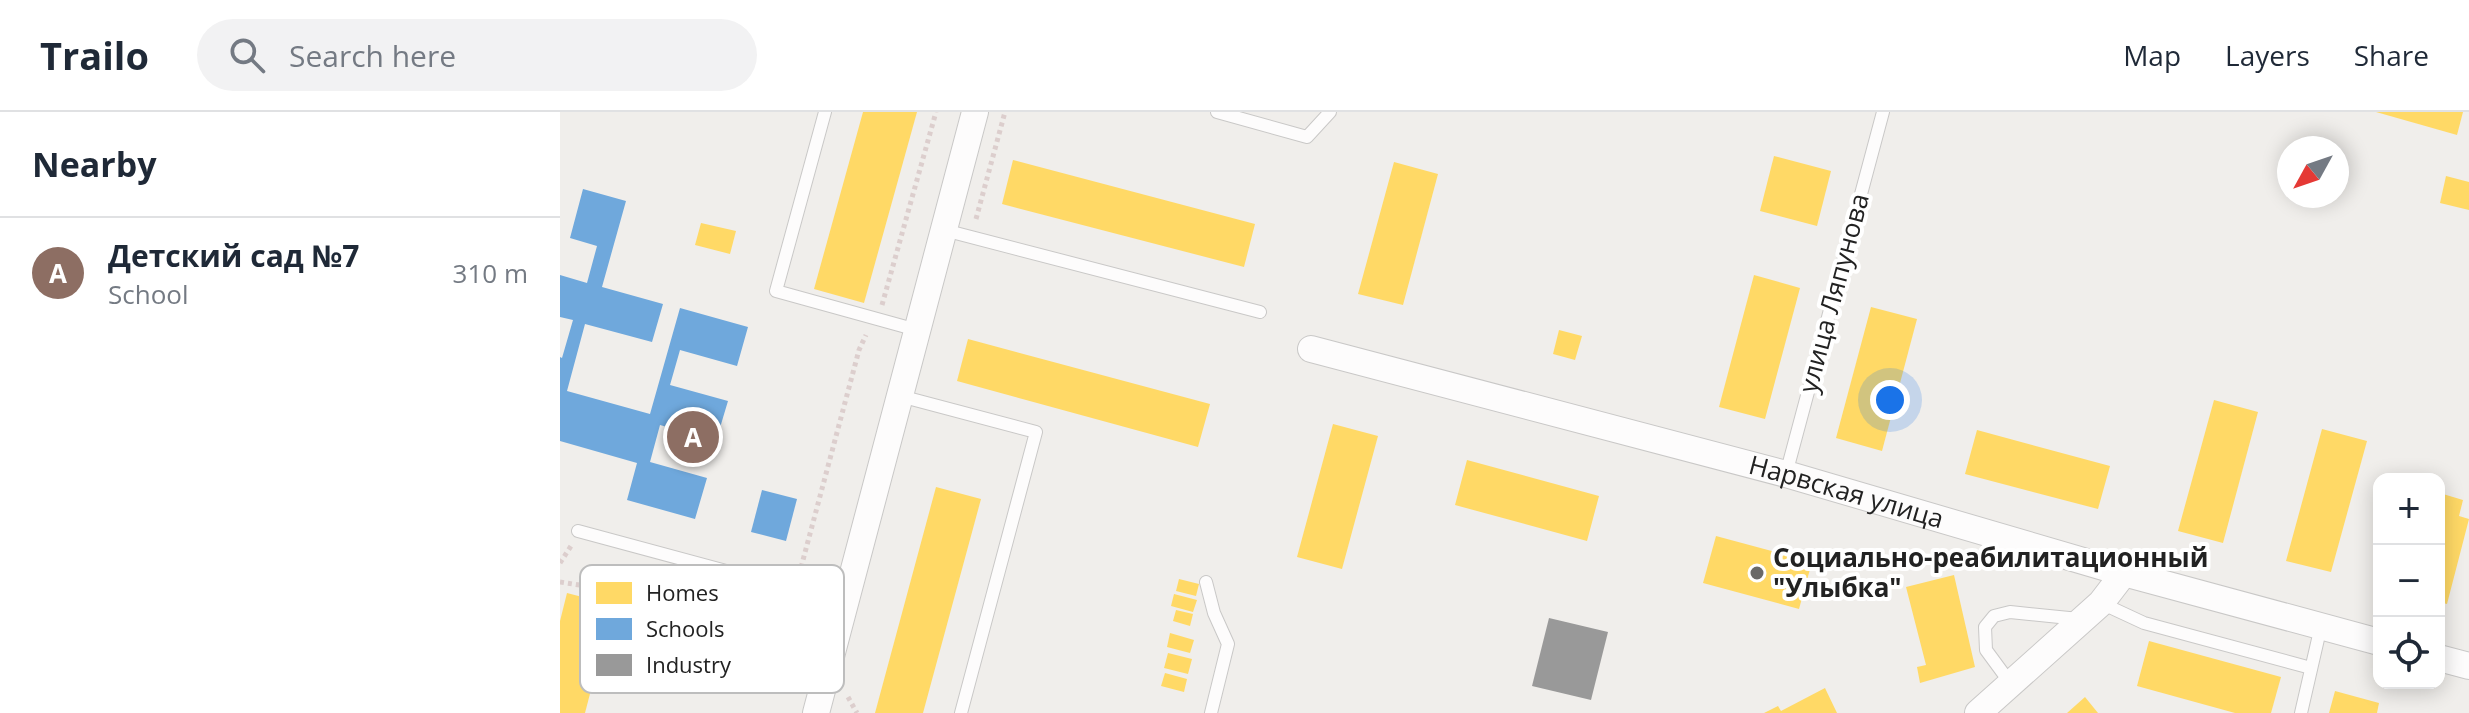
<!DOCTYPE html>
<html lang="en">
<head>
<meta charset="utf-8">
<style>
  :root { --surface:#fff; --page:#f2f2f3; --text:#1f2937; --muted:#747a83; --line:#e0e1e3; --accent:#0f766e }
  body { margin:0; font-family:"Open Sans",sans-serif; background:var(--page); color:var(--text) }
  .controls { position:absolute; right:24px; bottom:24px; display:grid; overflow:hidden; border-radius:16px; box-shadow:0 4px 20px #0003 }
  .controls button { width:72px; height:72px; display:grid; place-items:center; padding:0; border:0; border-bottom:2px solid var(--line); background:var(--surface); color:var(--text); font:40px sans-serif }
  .compass { position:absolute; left:1717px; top:24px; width:72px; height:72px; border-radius:50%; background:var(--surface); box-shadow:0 4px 20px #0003; rotate:230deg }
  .you { position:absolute; left:1330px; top:288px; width:28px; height:28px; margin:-20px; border:6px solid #fff; border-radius:50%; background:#1a73e8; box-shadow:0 0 0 12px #1a73e833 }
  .badge { display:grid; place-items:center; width:52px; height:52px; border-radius:50%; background:var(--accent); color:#fff; font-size:26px; font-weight:700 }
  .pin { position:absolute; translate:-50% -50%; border:4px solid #fff; box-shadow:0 2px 8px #0006 }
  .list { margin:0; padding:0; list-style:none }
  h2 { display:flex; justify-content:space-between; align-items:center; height:104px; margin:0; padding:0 32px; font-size:34px }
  h2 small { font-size:26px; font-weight:400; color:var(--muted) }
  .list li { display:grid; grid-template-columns:52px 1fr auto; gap:24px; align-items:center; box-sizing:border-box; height:112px; padding:0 32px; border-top:2px solid var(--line) }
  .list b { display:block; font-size:30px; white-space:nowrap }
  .list p { margin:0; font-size:26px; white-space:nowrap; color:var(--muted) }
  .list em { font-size:26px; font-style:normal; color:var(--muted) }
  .icon { flex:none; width:44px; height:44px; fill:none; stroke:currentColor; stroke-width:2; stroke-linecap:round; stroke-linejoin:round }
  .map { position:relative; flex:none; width:1909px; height:601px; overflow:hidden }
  header { display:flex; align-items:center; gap:48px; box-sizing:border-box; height:112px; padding:0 40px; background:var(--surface); border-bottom:2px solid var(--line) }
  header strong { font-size:38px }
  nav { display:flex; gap:44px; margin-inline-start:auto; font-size:28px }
  .search { width:560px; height:72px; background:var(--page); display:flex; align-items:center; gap:20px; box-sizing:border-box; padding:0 28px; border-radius:44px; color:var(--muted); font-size:30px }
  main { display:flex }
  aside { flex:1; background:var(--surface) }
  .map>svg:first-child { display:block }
  .homes { fill:#ffd966 }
  .schools { fill:#6fa8dc }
  .industry { fill:#999 }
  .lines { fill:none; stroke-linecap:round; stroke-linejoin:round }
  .lane-casing { stroke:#c9c8c7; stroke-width:14 }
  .street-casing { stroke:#c9c8c7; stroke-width:28 }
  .path { stroke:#dccecd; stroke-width:5; stroke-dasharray:4 4; stroke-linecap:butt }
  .lane { stroke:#fdfcfc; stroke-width:12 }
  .street { stroke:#fdfcfc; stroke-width:26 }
  .poi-dot { fill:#6a6968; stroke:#fff; stroke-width:3 }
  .labels { text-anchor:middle; stroke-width:8; stroke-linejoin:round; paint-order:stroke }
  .street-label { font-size:26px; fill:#222; stroke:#fff }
  .poi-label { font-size:26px; font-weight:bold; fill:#222; stroke:#fff; text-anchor:start }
  .key { fill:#fff; stroke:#bdbdbd; stroke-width:2 }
  .key-label { font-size:22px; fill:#222 }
</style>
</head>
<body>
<header>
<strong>Trailo</strong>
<div class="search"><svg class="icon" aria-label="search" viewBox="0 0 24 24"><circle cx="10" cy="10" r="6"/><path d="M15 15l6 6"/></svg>Search here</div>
<nav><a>Map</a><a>Layers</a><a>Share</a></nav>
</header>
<main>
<aside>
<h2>Nearby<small></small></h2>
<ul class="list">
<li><span class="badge" style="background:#8d6e63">A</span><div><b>Детский сад №7</b><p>School</p></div><em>310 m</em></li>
</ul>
</aside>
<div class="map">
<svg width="1909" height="601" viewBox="0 0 1909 601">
  <rect width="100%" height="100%" fill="#f0eeeb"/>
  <!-- homes -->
  <g class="homes">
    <path d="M303,0H357L304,191L254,177Z"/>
    <path d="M1816,0H1903L1897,23Z"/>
    <path d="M1214,44L1271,59L1257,114L1200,99Z"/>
    <path d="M453,48L695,112L684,155L442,92Z"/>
    <path d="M834,50L878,62L843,193L798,182Z"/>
    <path d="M1886,64L1909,70V98L1880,91Z"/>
    <path d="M141,111L176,119L170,142L135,133Z"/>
    <path d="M1194,163L1240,176L1205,307L1159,295Z"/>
    <path d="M1311,195L1357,207L1322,339L1276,326Z"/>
    <path d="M999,218L1022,224L1015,248L993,242Z"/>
    <path d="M408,227L650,292L638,335L397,269Z"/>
    <path d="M1654,288L1698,300L1663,431L1618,419Z"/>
    <path d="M773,312L818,324L782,457L737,445Z"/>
    <path d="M1762,317L1807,329L1771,460L1726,449Z"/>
    <path d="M1417,318L1550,354L1538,397L1405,362Z"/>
    <path d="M907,348L1039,384L1027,429L895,393Z"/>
    <path d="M376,375L421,387L363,601H315Z"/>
    <path d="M1883,382L1903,388L1899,404L1909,407L1887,492L1879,490V396Z"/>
    <path d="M1156,424L1252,450L1239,497L1143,471Z"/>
    <path d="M1394,463L1415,555L1360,571L1357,555L1366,553L1346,475Z"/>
    <path d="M619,467L639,472L636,484L616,479Z"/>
    <path d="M7,481L53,493L25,601H0V509Z"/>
    <path d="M614,482L637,488L633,500L611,494Z"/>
    <path d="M616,498L633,502L630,514L613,509Z"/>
    <path d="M610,521L634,528L630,541L607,535Z"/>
    <path d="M1589,529L1721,565L1711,601H1675L1577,574Z"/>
    <path d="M608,541L632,547L628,562L604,556Z"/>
    <path d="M605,561L627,567L624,580L601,574Z"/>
    <path d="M1265,576L1277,601H1204L1218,594L1221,599Z"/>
    <path d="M1775,579L1819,591L1817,601H1769Z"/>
    <path d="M1525,585L1538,601H1507Z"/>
  </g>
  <!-- schools -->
  <g class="schools">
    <path d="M23,77L66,89L42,175L103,192L92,230L25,212L7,279L90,302L120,196L188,215L177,254L120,238L110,273L168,289L156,329L100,313L90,350L147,366L135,407L67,388L77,351L0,329V245L2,246L13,208L0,205V163L27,171L37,134L10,126Z"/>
    <path d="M202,378L237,387L226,429L191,420Z"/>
  </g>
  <!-- industry -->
  <path class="industry" d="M989,506L1048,520L1031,588L972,574Z"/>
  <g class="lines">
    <!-- lane casing -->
    <g class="lane-casing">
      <g id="lane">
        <path d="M265,0L216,179L357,218"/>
        <path d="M657,0L747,25L770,0"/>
        <path d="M384,118L700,200"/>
        <path d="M340,284L476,320L401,601"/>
        <path d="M1226,362L1323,0"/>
        <path d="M18,419L285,491"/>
        <path d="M646,470L654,501L668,532L651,601"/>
        <path d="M1541,491L1584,511L1751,556"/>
        <path d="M1451,572L1426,538L1425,515L1434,504L1450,500L1519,507"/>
        <path d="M1741,601L1761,514"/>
      </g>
    </g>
    <!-- street casing -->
    <g class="street-casing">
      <g id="street">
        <path id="s1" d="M751,237L1226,362L1564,461L1819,530"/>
        <path d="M1879,546L1909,554"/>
        <path d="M256,601L415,0"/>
        <path d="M1418,601L1541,491L1564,461"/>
      </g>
    </g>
    <!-- path -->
    <g class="path">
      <path d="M416,107L445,0"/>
      <path d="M322,193L376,0"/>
      <path d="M0,451L11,434"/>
      <path d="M239,463L299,238L306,223"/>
      <path d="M0,470L96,485L156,511L184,506L204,497L226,495"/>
      <path d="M197,539L223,510L232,492"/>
      <path d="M288,585L297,601"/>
    </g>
    <!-- lane -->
    <use href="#lane" class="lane"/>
    <!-- street -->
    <use href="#street" class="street"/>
  </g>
  <!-- markers -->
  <circle class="poi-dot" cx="1197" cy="461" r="8"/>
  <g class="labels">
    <!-- street labels -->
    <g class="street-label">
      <text transform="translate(1274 181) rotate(-75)" y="9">улица Ляпунова</text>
      <text dy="9" stroke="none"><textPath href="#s1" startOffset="554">Нарвская улица</textPath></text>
    </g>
    <!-- poi labels -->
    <g class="poi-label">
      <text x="1213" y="455">Социально-реабилитационный<tspan x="1213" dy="30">"Улыбка"</tspan></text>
    </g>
  </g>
  <!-- legend -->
  <rect x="20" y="453" width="264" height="128" rx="12" class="key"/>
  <rect x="36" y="470" width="36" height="22" fill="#ffd966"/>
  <rect x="36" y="506" width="36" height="22" fill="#6fa8dc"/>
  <rect x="36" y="542" width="36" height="22" fill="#999"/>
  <g class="key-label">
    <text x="86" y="489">Homes</text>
    <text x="86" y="525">Schools</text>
    <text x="86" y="561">Industry</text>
  </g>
</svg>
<div class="controls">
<button>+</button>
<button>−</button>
<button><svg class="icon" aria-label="locate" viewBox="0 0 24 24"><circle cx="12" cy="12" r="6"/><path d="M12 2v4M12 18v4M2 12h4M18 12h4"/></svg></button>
</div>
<svg class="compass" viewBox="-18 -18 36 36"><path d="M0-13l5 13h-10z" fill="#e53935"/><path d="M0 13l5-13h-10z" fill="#747a83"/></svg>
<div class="you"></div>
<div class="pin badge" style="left:133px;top:325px;background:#8d6e63">A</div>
</div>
</main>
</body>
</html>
